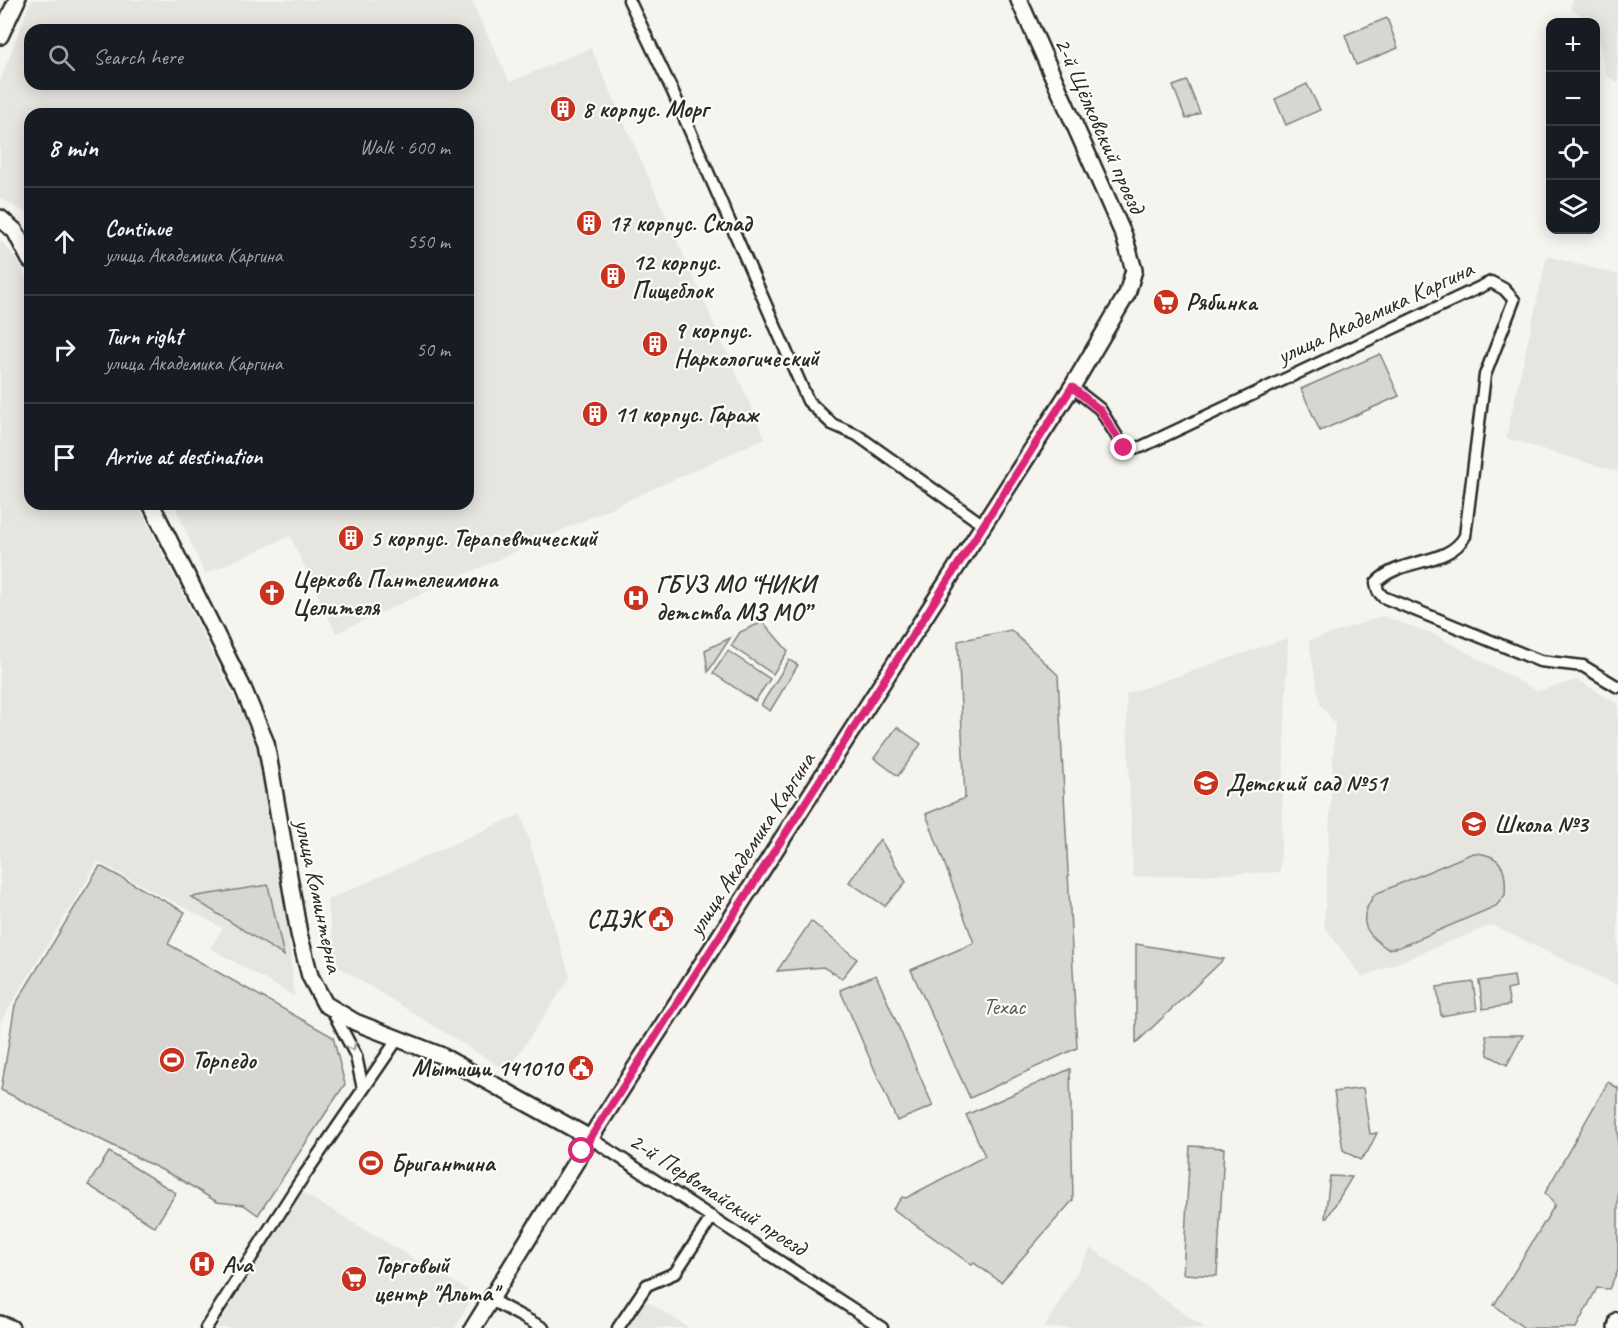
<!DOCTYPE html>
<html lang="en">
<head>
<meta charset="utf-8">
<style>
  :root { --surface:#171b24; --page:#242831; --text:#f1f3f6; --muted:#9ea1a6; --line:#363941 }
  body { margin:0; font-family:Caveat,sans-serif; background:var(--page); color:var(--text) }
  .controls { position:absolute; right:18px; top:18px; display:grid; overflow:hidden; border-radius:12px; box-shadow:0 3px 15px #0003 }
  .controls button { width:54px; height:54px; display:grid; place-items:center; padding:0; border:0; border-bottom:2px solid var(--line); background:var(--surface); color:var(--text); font:30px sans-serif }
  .stop { position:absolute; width:18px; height:18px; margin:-14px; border:4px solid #db2777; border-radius:50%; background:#fff }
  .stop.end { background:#db2777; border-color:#fff; box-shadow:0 2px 6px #0008 }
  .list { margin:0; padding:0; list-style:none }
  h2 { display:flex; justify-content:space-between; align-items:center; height:78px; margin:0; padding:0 24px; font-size:26px }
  h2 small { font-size:20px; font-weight:400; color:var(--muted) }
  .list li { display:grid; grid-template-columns:39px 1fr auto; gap:18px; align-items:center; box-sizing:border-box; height:108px; padding:0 24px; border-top:2px solid var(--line) }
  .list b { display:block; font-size:22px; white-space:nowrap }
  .list p { margin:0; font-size:20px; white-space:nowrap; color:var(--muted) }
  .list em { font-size:20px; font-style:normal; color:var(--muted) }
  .icon { flex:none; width:33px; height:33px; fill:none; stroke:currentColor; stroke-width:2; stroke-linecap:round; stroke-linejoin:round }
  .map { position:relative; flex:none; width:1618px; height:1328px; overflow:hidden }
  .search { position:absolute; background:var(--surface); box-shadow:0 3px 15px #0003; left:24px; top:24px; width:450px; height:66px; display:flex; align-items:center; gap:15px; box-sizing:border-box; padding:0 21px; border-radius:18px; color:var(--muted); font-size:22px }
  .panel { position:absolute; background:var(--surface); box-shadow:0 3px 15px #0003; left:24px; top:108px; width:450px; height:402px; border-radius:18px }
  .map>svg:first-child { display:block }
  .built { fill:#e6e5e0; fill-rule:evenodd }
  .green { fill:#d7d6d2; stroke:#81807e; stroke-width:1.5 }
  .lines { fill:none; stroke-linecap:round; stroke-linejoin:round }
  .street-casing { stroke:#2b2b2b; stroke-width:15 }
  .secondary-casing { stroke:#2b2b2b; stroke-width:20 }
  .street { stroke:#fdfcf7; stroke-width:10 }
  .secondary { stroke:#fdfcf7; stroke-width:15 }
  .oneway { stroke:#9e9e9b }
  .route { stroke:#db2777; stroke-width:8 }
  .labels { text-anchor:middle; stroke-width:4.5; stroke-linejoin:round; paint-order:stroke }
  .poi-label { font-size:24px; font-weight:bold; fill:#2b2b2b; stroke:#fdfcf7; text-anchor:start }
  .street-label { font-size:24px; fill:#2b2b2b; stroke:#fdfcf7 }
  .park-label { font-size:24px; fill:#565655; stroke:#fdfcf7 }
</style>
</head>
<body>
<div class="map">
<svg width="1618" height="1328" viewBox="0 0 1618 1328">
  <rect width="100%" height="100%" fill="#f5f4ef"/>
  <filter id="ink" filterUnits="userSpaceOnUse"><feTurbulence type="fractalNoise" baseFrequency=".0167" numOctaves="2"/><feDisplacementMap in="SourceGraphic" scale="12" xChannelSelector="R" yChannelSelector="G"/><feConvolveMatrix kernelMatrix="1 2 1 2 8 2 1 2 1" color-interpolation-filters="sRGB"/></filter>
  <g filter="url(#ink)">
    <!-- built -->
    <g class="built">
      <path d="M34,0H471L510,82L591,48L765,438L336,633L290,536L205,574L174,504H468V114H30V215L0,198V81L30,2ZM30,30H468V84H30Z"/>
      <path d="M1573,0H1618V82L1606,76L1596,22L1570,9Z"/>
      <path d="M0,240L16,258L30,286V504H138L257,744L282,857L294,996L210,948L223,928L98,862L1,1021L0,1032Z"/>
      <path d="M1547,256L1618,275V472L1506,438Z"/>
      <path d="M1383,616L1435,635L1537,691L1578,680L1618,704V986L1492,925L1362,977L1324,926L1335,724L1320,704L1309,641Z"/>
      <path d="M1288,638L1280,872L1133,877L1126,694Z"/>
      <path d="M521,814L570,978L507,1071L337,966L327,900Z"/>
      <path d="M301,1192L474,1294L455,1328H217Z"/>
      <path d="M1091,1248L1205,1328H1044Z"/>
      <path d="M645,1300L689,1328H626Z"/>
    </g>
    <!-- green -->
    <g class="green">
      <path d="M1387,18L1398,48L1356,65L1345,35Z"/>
      <path d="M1187,81L1200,113L1186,119L1173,86Z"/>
      <path d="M1307,84L1320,110L1286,125L1275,99Z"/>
      <path d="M1380,354L1399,396L1320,431L1301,389Z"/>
      <path d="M763,622L788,651L773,674L731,646L740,632Z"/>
      <path d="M1011,630L1058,675L1077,1048L970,1098L911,970L974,943L926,814L965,798L958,641Z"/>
      <path d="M730,638L708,672L705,650Z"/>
      <path d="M728,651L770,679L755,701L713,673Z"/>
      <path d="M789,660L798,665L770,711L761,705Z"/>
      <path d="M897,727L921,744L898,776L874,758Z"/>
      <path d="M880,839L906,882L885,906L849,882Z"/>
      <path d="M1473,853C1502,854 1507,869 1505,895L1496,906L1400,947L1388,949C1363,933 1357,919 1375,894Z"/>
      <path d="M100,866L185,912L168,944L333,1037L345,1084L258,1215L244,1205L217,1202L178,1178L1,1090L15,1005Z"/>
      <path d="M268,885L284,956L191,897Z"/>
      <path d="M811,921L857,959L842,978L823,967L777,971Z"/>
      <path d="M1136,944L1224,959L1136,1043Z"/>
      <path d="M876,975L933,1106L897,1121L840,990Z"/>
      <path d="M1514,976L1516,988L1507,990L1510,1005L1483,1009L1479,981Z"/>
      <path d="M1473,982L1477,1010L1441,1016L1437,987Z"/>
      <path d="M1486,1035H1523L1507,1065L1488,1055Z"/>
      <path d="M1070,1069L1073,1200L1001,1282L974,1263L972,1265L893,1209L902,1197L906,1198L985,1156L966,1115Z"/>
      <path d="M1608,1082L1618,1088V1270L1609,1289L1597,1288L1576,1328H1524L1494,1305L1555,1205L1545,1193Z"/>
      <path d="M1363,1088L1370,1134L1377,1133L1368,1151L1360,1160L1343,1150L1334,1092Z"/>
      <path d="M1190,1146L1224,1148L1217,1276L1183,1274Z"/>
      <path d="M109,1152L176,1193L155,1227L88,1185Z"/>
      <path d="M1330,1176L1352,1177L1327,1218H1325Z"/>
    </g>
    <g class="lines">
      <!-- street casing -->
      <g class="street-casing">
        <g id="street">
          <path d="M629,0L673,92L808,401L832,424L857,435L982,524"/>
          <path d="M1072,387L1100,409L1124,448L1141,447L1491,282L1504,289L1514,300L1485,375L1465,536C1448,567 1399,557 1376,583L1378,591L1383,597L1540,661L1583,666L1618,687"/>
          <path d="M332,1010L356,1056L363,1089"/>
          <path d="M590,1138L882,1328"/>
          <path d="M491,1300L543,1328"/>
          <path d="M206,1328L299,1183L397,1040"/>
          <path d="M618,1328L647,1285L675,1273L712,1217"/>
        </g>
      </g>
      <!-- secondary casing -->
      <g class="secondary-casing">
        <g id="secondary">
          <path d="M0,36L17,0"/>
          <path d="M0,218L15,231L30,260"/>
          <path d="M151,504L243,688L266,743L299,934L310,976L325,1004L355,1022L440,1055L590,1138"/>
          <path d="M0,1324L11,1328"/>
          <path d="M473,1328L598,1126L1072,387L1127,294L1134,270L1124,236L1019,0"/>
          <path d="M1616,1328L1618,1320"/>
        </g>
      </g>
      <!-- street -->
      <use href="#street" class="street"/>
      <!-- secondary -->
      <use href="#secondary" class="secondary"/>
    </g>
    <!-- one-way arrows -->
    <defs><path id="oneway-chevron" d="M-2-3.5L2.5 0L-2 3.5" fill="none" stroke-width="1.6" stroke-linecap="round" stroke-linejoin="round" transform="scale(1.5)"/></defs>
    <use class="oneway" href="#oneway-chevron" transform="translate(352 1047) rotate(67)"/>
  </g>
  <g class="lines" filter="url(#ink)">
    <!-- route -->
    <path class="route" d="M582,1151L1072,387L1100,410L1124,448"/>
  </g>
  <!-- icons -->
  <defs>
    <g id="building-disc" transform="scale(1.35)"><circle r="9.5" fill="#c8321e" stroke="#fdfcf7"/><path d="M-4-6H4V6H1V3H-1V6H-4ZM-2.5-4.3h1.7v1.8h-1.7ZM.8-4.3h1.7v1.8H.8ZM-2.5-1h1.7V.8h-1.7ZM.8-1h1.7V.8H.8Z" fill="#fff"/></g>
    <g id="supermarket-disc" transform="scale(1.35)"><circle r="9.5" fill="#c8321e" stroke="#fdfcf7"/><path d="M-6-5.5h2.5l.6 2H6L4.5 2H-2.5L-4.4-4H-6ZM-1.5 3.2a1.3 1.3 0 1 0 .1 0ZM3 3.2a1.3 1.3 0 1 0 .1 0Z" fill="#fff"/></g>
    <g id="church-disc" transform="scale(1.35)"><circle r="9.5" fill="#c8321e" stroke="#fdfcf7"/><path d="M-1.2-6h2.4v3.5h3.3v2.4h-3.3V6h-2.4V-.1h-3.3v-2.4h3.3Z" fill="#fff"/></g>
    <g id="hospital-disc" transform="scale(1.35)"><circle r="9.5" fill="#c8321e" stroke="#fdfcf7"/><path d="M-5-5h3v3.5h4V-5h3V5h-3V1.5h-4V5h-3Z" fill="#fff"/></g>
    <g id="school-disc" transform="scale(1.35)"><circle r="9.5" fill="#c8321e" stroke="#fdfcf7"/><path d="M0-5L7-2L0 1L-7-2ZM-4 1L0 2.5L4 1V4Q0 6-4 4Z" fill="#fff"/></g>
    <g id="civic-disc" transform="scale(1.35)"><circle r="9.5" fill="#c8321e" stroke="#fdfcf7"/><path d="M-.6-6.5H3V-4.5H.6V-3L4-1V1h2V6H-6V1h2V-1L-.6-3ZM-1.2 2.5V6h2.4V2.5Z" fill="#fff"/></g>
    <g id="stadium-disc" transform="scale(1.35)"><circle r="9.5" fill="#c8321e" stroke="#fdfcf7"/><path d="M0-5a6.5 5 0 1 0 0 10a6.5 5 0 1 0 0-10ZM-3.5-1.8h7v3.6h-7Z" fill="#fff"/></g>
  </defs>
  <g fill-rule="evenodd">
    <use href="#building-disc" x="563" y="109"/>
    <use href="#building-disc" x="589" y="223"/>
    <use href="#building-disc" x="613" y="276"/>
    <use href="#supermarket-disc" x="1166" y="302"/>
    <use href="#building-disc" x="655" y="344"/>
    <use href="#building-disc" x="595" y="414"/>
    <use href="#building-disc" x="351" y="538"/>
    <use href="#church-disc" x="272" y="593"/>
    <use href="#hospital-disc" x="636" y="598"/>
    <use href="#school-disc" x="1206" y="783"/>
    <use href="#school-disc" x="1474" y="824"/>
    <use href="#civic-disc" x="661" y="919"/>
    <use href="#stadium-disc" x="172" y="1060"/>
    <use href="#civic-disc" x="581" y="1068"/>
    <use href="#stadium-disc" x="371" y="1163"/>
    <use href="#hospital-disc" x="202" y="1264"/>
    <use href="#supermarket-disc" x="354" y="1279"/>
  </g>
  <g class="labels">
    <!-- poi labels -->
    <g class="poi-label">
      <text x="582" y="117">8 корпус. Морг</text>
      <text x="608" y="231">17 корпус. Склад</text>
      <text x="632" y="270">12 корпус.<tspan x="632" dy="28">Пищеблок</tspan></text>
      <text x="1186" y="310">Рябинка</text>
      <text x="674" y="338">9 корпус.<tspan x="674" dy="28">Наркологический</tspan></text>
      <text x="614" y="422">11 корпус. Гараж</text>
      <text x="370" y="546">5 корпус. Терапевтический</text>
      <text x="292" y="587">Церковь Пантелеимона<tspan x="292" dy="28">Целителя</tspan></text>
      <text x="656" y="592">ГБУЗ МО “НИКИ<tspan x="656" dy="28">детства МЗ МО”</tspan></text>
      <text x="1226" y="791">Детский сад №51</text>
      <text x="1494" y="832">Школа №3</text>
      <text x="642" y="927" text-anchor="end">СДЭК</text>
      <text x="192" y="1068">Торпедо</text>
      <text x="562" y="1076" text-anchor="end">Мытищи 141010</text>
      <text x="391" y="1171">Бригантина</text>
      <text x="222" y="1272">Ava</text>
      <text x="374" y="1273">Торговый<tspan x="374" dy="28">центр "Альта"</tspan></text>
    </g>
    <!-- street labels -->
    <g class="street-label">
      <text transform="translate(1100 125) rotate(66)" y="8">2-й Щёлковский проезд</text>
      <text transform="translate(1375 312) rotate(-25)" y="8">улица Академика Каргина</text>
      <text transform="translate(751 844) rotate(-57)" y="8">улица Академика Каргина</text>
      <text transform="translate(319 896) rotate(78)" y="8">улица Коминтерна</text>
      <text transform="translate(718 1194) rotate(33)" y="8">2-й Первомайский проезд</text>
    </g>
    <!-- park labels -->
    <g class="park-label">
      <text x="1004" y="1014">Техас</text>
    </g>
  </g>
</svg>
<div class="controls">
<button>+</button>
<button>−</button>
<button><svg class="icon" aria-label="locate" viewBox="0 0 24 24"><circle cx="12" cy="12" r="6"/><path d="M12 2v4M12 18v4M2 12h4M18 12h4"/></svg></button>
<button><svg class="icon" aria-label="layers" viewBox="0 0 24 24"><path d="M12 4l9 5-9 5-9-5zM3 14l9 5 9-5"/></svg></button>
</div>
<div class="stop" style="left:582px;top:1151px"></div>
<div class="stop end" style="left:1124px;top:448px"></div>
<div class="search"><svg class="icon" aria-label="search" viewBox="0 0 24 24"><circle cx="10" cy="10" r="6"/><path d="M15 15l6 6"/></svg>Search here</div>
<section class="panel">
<h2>8 min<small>Walk · 600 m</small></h2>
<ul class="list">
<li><svg class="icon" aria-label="ahead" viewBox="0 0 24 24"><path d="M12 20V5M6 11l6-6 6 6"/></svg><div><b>Continue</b><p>улица Академика Каргина</p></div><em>550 m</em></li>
<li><svg class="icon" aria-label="right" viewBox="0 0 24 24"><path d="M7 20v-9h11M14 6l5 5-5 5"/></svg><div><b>Turn right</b><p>улица Академика Каргина</p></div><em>50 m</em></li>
<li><svg class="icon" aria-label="arrive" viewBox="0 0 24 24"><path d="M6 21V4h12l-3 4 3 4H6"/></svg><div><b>Arrive at destination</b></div></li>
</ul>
</section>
</div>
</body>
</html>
